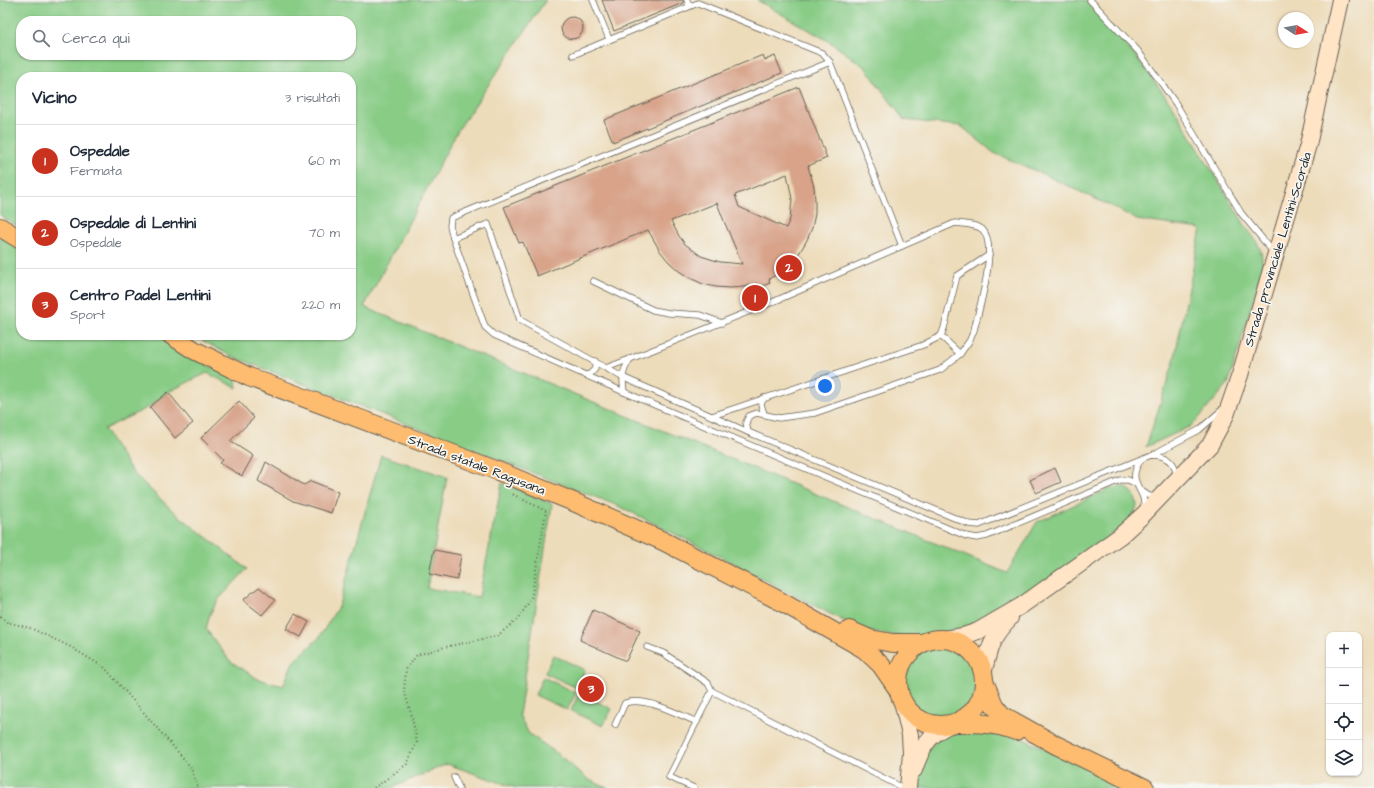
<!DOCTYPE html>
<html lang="it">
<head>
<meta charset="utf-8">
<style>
  :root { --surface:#fff; --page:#f2f2f3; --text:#1f2937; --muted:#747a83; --line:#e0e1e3; --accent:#c8321e }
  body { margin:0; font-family:"Architects Daughter",sans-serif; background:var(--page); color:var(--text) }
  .controls { position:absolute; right:12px; bottom:12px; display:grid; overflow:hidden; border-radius:8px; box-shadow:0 1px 3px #0004 }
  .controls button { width:36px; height:36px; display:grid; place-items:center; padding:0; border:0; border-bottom:1px solid var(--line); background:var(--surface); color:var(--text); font:20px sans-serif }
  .compass { position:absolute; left:1278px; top:12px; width:36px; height:36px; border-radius:50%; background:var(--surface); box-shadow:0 1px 3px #0004; rotate:101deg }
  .you { position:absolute; left:825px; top:386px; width:14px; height:14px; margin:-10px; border:3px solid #fff; border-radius:50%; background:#1a73e8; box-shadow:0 0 0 6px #1a73e833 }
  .badge { display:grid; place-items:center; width:26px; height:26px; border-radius:50%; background:var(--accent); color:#fff; font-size:13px; font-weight:700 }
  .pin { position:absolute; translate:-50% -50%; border:2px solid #fff; box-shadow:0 1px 4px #0006 }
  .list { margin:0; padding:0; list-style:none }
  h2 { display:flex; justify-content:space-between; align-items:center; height:52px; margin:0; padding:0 16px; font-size:17px }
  h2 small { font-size:13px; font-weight:400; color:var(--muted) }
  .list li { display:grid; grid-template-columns:26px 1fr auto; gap:12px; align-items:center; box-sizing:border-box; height:72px; padding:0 16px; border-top:1px solid var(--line) }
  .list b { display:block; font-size:15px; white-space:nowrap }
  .list p { margin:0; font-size:13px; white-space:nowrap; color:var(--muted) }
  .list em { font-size:13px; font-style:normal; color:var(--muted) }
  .icon { flex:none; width:22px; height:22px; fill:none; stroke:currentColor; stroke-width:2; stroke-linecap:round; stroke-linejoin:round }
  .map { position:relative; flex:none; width:1374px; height:788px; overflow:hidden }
  .search { position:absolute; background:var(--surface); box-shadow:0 1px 3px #0004; left:16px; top:16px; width:340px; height:44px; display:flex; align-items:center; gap:10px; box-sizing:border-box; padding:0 14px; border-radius:16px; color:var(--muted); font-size:15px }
  .panel { position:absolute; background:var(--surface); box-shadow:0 1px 3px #0004; left:16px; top:72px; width:340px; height:268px; border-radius:16px }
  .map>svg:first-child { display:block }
  .green { fill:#88cc86; stroke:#527451; fill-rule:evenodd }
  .building { fill:#d8a389; fill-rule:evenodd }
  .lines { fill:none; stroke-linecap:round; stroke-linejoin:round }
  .lane-casing { stroke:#655f53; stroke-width:7 }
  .secondary-casing { stroke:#655f53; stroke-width:18 }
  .primary-casing { stroke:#655f53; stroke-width:20 }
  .path { stroke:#655f53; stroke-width:2; stroke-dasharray:1 3; stroke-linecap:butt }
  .lane { stroke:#fff; stroke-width:5.5 }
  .secondary { stroke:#ffe4c6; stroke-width:16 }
  .primary { stroke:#febc70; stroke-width:18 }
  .labels { text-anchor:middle; stroke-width:3.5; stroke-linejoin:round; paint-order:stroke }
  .street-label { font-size:13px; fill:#1c1c1c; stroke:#f6f6f2 }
</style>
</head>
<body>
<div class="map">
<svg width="1374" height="788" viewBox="0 0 1374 788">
  <rect width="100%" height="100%" fill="#f6f6f2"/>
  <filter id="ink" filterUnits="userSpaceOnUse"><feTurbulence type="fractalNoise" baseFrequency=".025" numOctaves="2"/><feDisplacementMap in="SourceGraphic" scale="8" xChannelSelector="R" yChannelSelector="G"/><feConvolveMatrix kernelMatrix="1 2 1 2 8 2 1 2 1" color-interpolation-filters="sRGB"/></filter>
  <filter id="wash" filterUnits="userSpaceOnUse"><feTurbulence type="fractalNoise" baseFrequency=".012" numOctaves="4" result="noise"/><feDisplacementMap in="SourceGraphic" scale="16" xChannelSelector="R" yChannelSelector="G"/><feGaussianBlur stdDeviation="0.9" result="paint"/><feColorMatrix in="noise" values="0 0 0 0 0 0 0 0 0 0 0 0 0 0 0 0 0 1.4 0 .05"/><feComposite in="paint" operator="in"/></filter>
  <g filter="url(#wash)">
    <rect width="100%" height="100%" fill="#eddcba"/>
    <!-- green -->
    <g class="green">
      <path d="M0,0H546L458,130L364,307L1007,573L1037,522L1109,489L1122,486L1127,488L1134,494L1137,505L1134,515L1125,525L977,628L915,639L863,631L725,559L621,507L229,355L192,335H351V77H21V229L0,215ZM21,21H351V55H21Z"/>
      <path d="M757,0H1085L1134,54L1172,105L1246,227C1261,247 1265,252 1260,277L1228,384L1193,425L1146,447L1174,361L1201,229L1137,220L1121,211L1043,174L994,153L961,126L904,120L865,67L830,42Z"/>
      <path d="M0,236L21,250V335H156L193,358L236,379L237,388L207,373L168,392L149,407L104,429L133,473L173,511L247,569L218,600L210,614L206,629L230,661L258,679L283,686L293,662L319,638L339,605L381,455L447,477L427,588L479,597L502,483L552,504L519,715L529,734L555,752L589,780L608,788H516L447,764L391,788H0Z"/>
      <circle cx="941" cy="682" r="36"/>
      <path d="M553,655L585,670L577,688L545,673Z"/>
      <path d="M543,677L576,693L567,710L535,695Z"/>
      <path d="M579,693L612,709L603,726L571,711Z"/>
      <path d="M964,729L1007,733L1035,744L1130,788H915C923,754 927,738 964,729Z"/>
    </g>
    <g id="blocks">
      <!-- building -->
      <g class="building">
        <path d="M602,0H683V3L614,31Z"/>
        <circle cx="572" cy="28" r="11"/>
        <path d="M763,55L765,60L775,56L782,73L613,142L604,120Z"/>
        <path d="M799,87L827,158L808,166L814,187L815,200V214L812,228L807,240L800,252L791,263L781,272L769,279L770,283L758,288L757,284L743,287L730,288L716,287L703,284L690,278L679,271L669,262L660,251L648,230L537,276L523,242L519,243L504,207ZM787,174L792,199L790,219L786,228L739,207L735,195ZM717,203L724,221L742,264L720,262L701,256L685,244L679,236L671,221Z"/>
        <path d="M168,392L193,423L175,438L150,407Z"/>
        <path d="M239,401L254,418L230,441L253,456L242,476L220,463L223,460L201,438Z"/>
        <path d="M266,462L304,485L311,481L338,492L331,513L293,501L258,481Z"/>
        <path d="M1055,468L1061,482L1036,493L1030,480Z"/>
        <path d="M434,550L461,555L457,580L429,574Z"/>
        <path d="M259,587L275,600L262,615L243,600Z"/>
        <path d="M593,610L640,631L626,661L580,640Z"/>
        <path d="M295,614L309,622L301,637L286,629Z"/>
      </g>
    </g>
  </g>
  <g filter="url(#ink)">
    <use href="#blocks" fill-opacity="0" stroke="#655f53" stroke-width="1"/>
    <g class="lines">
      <!-- lane casing -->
      <g class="lane-casing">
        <g id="lane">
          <path d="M593,0L609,39"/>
          <path d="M687,0L689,6"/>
          <path d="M1090,0L1138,51L1162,84L1176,104L1241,213L1274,253"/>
          <path d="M573,55L698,3L822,53L830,62L902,246"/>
          <path d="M830,62L451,218L450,226L453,238L485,327L494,335L624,392L966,536L977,538L987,536L1120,480H1128L1135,483"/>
          <path d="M453,238L488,224L520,320L622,377L748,432L969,524L979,525L989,521L1151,455C1164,455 1176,460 1176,475"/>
          <path d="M593,281L653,310L669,313L700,315L722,323"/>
          <path d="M941,336L960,354"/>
          <path d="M606,368L630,359"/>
          <path d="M586,375L590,374L595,369V361"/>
          <path d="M624,392C622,377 622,372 630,359L768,304L955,223C963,224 975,224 982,229C999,245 979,309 974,330L970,340L960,354L940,370L815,413L779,418L757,413L749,416L746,422L748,432"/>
          <path d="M764,398L761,404L764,414"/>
          <path d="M712,416L923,345L941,336L944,328L957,276L989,255"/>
          <path d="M1152,455L1199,430L1223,409"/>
          <path d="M1141,460C1124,483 1147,488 1144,509"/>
          <path d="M1140,490L1149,496L1157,497"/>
          <path d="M647,647L663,653L708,683L712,691"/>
          <path d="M615,725L625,703C645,696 677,714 697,722"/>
          <path d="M454,777L459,788"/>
          <path d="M694,788L669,777L712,691L903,788"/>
        </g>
      </g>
      <!-- secondary casing -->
      <g class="secondary-casing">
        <g id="secondary">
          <path d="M944,639L963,636L978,631L1021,606L1120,536L1143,515L1210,445L1226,415L1240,375L1308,145L1340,0"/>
          <path d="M983,674C990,647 990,638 1010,618"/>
          <path d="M902,701L910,735L911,753L908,788"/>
          <path d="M914,770C922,747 927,736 949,725"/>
        </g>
      </g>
      <!-- primary casing -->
      <g class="primary-casing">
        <g id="primary">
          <path d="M0,227L21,240"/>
          <path d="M171,335L194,350L249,377L493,469L576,503L663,541L780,601L864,649L881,665L899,691"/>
          <path d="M849,630L870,639L893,643H922"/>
          <circle cx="941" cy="682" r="43"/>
          <path d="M984,681L994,705L1002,715L1056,745L1145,788"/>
          <path d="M956,723C978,723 995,723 1016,731"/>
        </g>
      </g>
      <!-- path -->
      <g class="path">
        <path d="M0,617L7,622L30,628L69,646L105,668L190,766L198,788"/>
        <path d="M374,788L407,764L417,742L411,713L404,691L406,669L417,655L445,647L497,636L518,619L531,599L546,511L512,494"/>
      </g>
      <!-- lane -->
      <use href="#lane" class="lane"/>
      <!-- secondary -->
      <use href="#secondary" class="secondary"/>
      <!-- primary -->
      <use href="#primary" class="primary"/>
    </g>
  </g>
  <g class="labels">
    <!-- street labels -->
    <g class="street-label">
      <text transform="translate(1277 249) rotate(-73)" y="5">Strada provinciale Lentini-Scordia</text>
      <text transform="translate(477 464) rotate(21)" y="5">Strada statale Ragusana</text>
    </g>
  </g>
</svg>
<div class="controls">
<button>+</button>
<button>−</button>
<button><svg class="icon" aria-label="locate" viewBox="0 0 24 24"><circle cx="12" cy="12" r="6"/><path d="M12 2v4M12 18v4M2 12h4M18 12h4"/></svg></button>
<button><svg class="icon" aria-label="layers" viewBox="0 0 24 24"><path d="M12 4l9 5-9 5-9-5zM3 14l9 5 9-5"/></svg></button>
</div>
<svg class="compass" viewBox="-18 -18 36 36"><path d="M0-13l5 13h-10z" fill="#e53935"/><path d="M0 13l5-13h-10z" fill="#747a83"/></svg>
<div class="you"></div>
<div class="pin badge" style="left:755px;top:298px">1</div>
<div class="pin badge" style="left:789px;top:268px">2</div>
<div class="pin badge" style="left:591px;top:689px">3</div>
<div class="search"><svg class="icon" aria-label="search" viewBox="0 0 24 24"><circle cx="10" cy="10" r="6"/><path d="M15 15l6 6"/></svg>Cerca qui</div>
<section class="panel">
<h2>Vicino<small>3 risultati</small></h2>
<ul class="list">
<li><span class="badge">1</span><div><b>Ospedale</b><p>Fermata</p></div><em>60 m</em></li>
<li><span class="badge">2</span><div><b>Ospedale di Lentini</b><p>Ospedale</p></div><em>70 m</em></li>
<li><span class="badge">3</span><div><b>Centro Padel Lentini</b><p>Sport</p></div><em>220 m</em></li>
</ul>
</section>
</div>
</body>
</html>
